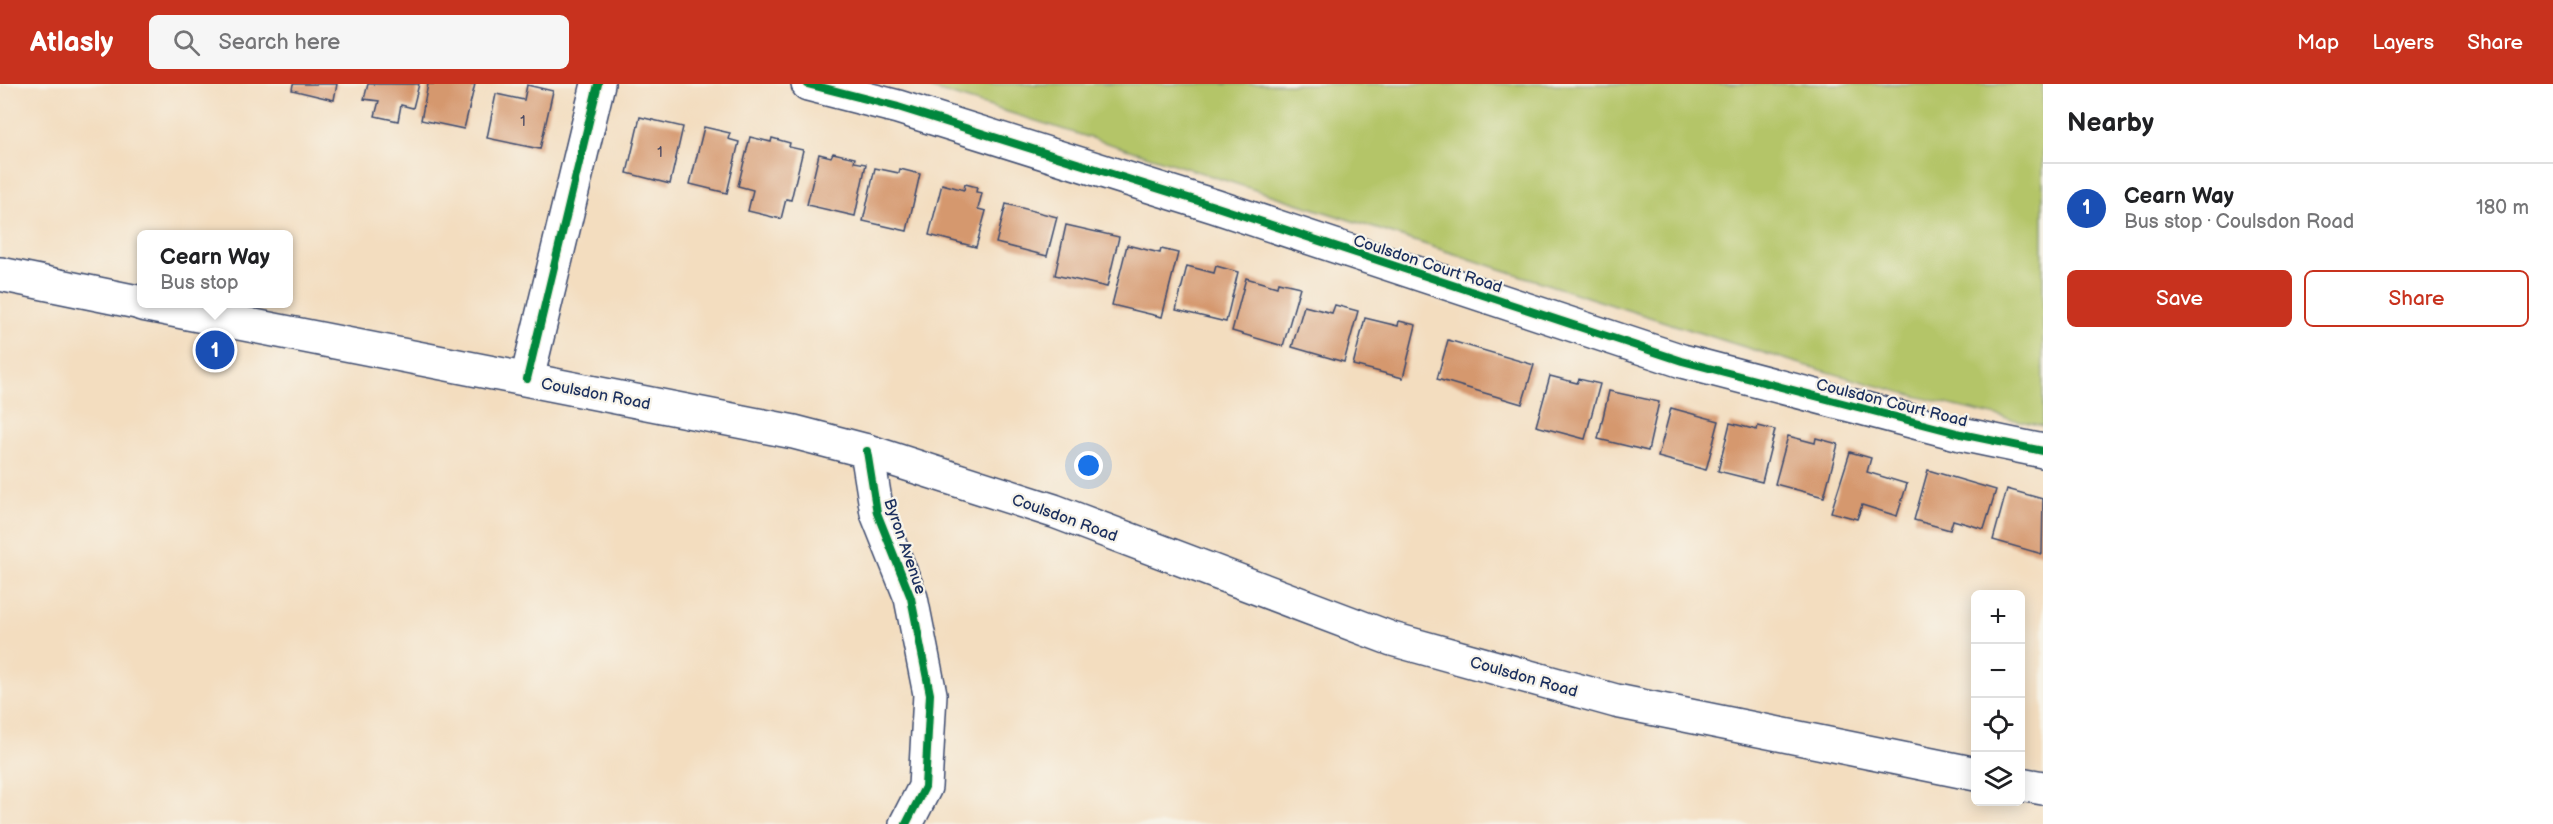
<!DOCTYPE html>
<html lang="en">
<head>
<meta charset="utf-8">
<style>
  :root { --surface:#fff; --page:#f6f6f6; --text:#202124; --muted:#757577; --line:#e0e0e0; --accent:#c8321e }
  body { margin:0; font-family:"Balsamiq Sans",sans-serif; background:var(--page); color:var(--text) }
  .controls { position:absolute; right:18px; bottom:18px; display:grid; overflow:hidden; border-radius:9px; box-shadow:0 3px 15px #0003 }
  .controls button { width:54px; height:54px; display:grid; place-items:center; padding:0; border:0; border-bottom:2px solid var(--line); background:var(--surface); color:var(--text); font:30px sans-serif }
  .you { position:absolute; left:1089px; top:382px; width:21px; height:21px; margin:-15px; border:4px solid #fff; border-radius:50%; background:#1a73e8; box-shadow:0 0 0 9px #1a73e833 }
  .badge { display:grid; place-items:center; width:39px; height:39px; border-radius:50%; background:var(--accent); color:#fff; font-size:20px; font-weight:700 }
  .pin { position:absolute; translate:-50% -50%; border:3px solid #fff; box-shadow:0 2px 6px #0006 }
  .popup { position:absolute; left:137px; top:146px; width:156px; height:78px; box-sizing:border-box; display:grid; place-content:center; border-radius:9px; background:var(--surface); filter:drop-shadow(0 2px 4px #0005); font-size:20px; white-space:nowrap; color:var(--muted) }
  .popup b { font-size:22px; color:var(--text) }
  .popup::after { content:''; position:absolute; left:50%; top:100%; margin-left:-12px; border:12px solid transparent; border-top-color:var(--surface) }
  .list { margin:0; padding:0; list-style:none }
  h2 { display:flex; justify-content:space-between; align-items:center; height:78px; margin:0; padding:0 24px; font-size:26px }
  h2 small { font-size:20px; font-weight:400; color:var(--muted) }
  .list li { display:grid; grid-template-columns:39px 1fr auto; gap:18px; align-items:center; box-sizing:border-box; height:90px; padding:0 24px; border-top:2px solid var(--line) }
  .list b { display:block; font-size:22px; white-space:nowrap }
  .list p { margin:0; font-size:20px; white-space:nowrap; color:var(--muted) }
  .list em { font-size:20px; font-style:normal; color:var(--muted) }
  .actions { display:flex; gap:12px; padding:18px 24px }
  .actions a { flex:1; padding:14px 0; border:2px solid var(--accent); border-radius:9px; text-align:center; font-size:21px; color:var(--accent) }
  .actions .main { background:var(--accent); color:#fff }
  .icon { flex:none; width:33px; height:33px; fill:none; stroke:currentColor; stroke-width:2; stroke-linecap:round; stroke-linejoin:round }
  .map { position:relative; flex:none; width:2043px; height:740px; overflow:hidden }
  header { display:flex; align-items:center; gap:36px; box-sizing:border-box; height:84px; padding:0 30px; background:var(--accent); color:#fff }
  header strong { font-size:28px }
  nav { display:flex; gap:33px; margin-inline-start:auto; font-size:21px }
  .search { width:420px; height:54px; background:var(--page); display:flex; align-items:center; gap:15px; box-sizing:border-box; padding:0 21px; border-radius:9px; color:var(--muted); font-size:22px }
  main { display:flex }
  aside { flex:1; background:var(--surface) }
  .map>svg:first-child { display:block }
  .green { fill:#b4c568; stroke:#687a63; stroke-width:1.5 }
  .building { fill:#d5986e }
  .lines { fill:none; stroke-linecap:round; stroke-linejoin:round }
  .street-casing { stroke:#3b496d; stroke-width:36 }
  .secondary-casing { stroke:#3b496d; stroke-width:36 }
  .street { stroke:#fff; stroke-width:33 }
  .secondary { stroke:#fff; stroke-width:33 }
  .cycleway-casing { stroke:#f7f3e8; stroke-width:11 }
  .cycleway { stroke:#00873e; stroke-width:8 }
  .labels { text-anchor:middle; stroke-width:4.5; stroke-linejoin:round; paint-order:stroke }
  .number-label { font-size:14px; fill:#4a4962 }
  .street-label { font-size:16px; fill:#1b2f5e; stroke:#f7f3e8 }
</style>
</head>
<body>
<header>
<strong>Atlasly</strong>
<div class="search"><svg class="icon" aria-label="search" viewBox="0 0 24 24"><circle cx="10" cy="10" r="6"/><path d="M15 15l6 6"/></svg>Search here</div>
<nav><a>Map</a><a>Layers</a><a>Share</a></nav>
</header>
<main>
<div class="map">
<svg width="2043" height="740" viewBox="0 0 2043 740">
  <rect width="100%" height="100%" fill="#f7f3e8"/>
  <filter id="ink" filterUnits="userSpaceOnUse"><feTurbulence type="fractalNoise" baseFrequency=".0167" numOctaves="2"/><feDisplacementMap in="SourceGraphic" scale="12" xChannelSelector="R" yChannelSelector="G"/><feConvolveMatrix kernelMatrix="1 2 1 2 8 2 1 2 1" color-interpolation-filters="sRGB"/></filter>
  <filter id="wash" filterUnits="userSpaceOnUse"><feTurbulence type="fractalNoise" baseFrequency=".008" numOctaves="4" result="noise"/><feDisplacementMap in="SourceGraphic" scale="24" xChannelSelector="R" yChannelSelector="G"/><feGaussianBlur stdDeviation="1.35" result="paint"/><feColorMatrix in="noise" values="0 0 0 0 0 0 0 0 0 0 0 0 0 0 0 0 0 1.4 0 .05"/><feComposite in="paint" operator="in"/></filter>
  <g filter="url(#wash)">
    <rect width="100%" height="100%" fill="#f3ddbf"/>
    <!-- green -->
    <path class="green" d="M916,0H2043V342C1868,306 1696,248 1525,193C1323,127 1120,62 916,0Z"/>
    <g id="blocks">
      <!-- building -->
      <g class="building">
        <path d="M293,0H337L334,16L292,6Z"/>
        <path d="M368,0H419L413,24L401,21L398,37L375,32L379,17L364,15Z"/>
        <path d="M428,0H475L464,45L421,36Z"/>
        <path d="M527,1L553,7L540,65L487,54L496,10L524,16Z"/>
        <path d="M640,33L683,43L670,100L627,89Z"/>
        <path d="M704,43L730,49L728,55L739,58L727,109L690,100Z"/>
        <path d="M750,53L771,58L772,54L790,59L789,63L803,66L791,116L786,115L781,135L748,127L753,106L738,102Z"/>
        <path d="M833,69L855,74L854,78L866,80L855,132L807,121L819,70L831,73Z"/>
        <path d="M875,84L899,89L900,85L920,90L907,147L863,137Z"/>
        <path d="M942,100L964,106L965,100L977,103L976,108L982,109L978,125L986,127L976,163L929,151Z"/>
        <path d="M1006,120L1057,133L1047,172L996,159Z"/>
        <path d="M1066,141L1119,153L1107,203L1055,191Z"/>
        <path d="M1127,161L1160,169L1161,165L1178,169L1162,233L1112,221Z"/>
        <path d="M1187,182L1214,189L1216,182L1238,188L1226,238L1176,226Z"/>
        <path d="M1246,194L1277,203L1278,198L1300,203L1283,262L1232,247Z"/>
        <path d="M1335,221L1358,227L1344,278L1292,263L1304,222L1332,229Z"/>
        <path d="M1365,234L1398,242L1399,237L1416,241L1403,294L1353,281Z"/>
        <path d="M1448,256L1534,281L1522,320L1437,295Z"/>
        <path d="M1550,292L1577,299L1579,295L1600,300L1585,355L1536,342Z"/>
        <path d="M1609,307L1659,318L1648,367L1598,355Z"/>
        <path d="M1671,324L1719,337L1706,386L1658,373Z"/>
        <path d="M1730,339L1757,346L1758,342L1775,346L1762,398L1718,387Z"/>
        <path d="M1788,352L1815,359L1816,354L1838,360L1824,413L1775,400Z"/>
        <path d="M1850,368L1871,374L1867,388L1907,400L1897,432L1862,421L1857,435L1831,428Z"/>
        <path d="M1928,386L1996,406L1984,445L1953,436L1950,446L1914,436Z"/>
        <path d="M2007,405L2043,415L2042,470L1993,456Z"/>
      </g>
    </g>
  </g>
  <g filter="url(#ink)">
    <use href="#blocks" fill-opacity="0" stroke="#3b496d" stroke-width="1.5"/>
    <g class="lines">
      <!-- street casing -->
      <g class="street-casing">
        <g id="street">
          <path d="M808,0L898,23L1214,122L1682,277L1961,350L2043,367"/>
          <path d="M527,295L598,0"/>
          <path d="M867,367L877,429L911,514L930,610L925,703L906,740"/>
        </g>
      </g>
      <!-- secondary casing -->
      <g class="secondary-casing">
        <g id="secondary">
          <path d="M0,190L142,219"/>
          <path d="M142,220L794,348L867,367L1054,427L1392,555L1616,617L1976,690"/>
          <path d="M2020,700L2043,704"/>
        </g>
      </g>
      <!-- street -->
      <use href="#street" class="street"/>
      <!-- secondary -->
      <use href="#secondary" class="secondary"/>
      <!-- cycleway casing -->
      <g class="cycleway-casing">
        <g id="cycleway">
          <path d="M808,0L898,23L1214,122L1682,277L1961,350L2043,367"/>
          <path d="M527,295L598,0"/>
          <path d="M867,367L877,429L911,514L930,610L925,703L906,740"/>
        </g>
      </g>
      <!-- cycleway -->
      <use href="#cycleway" class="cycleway"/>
    </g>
  </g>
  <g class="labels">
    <!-- number labels -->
    <g class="number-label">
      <text x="523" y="42">1</text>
      <text x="660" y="73">1</text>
    </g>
    <!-- street labels -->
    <g class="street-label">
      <text transform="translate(1428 179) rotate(18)" y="6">Coulsdon Court Road</text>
      <text transform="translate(596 309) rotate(11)" y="6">Coulsdon Road</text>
      <text transform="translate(1892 318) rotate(14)" y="6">Coulsdon Court Road</text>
      <text transform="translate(1065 433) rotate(20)" y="6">Coulsdon Road</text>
      <text transform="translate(906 462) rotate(71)" y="6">Byron Avenue</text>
      <text transform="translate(1524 592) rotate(16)" y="6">Coulsdon Road</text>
    </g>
  </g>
</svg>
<div class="controls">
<button>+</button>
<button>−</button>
<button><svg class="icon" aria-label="locate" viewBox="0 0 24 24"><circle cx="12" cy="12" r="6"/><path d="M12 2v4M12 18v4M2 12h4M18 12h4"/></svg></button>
<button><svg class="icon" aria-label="layers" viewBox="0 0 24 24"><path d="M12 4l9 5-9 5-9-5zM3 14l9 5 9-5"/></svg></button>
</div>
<div class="you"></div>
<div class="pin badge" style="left:215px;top:266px;background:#1a4fb4">1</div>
<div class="popup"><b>Cearn Way</b>Bus stop</div>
</div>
<aside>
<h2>Nearby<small></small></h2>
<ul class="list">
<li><span class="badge" style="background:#1a4fb4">1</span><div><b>Cearn Way</b><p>Bus stop · Coulsdon Road</p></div><em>180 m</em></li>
</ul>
<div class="actions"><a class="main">Save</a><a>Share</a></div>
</aside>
</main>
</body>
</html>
